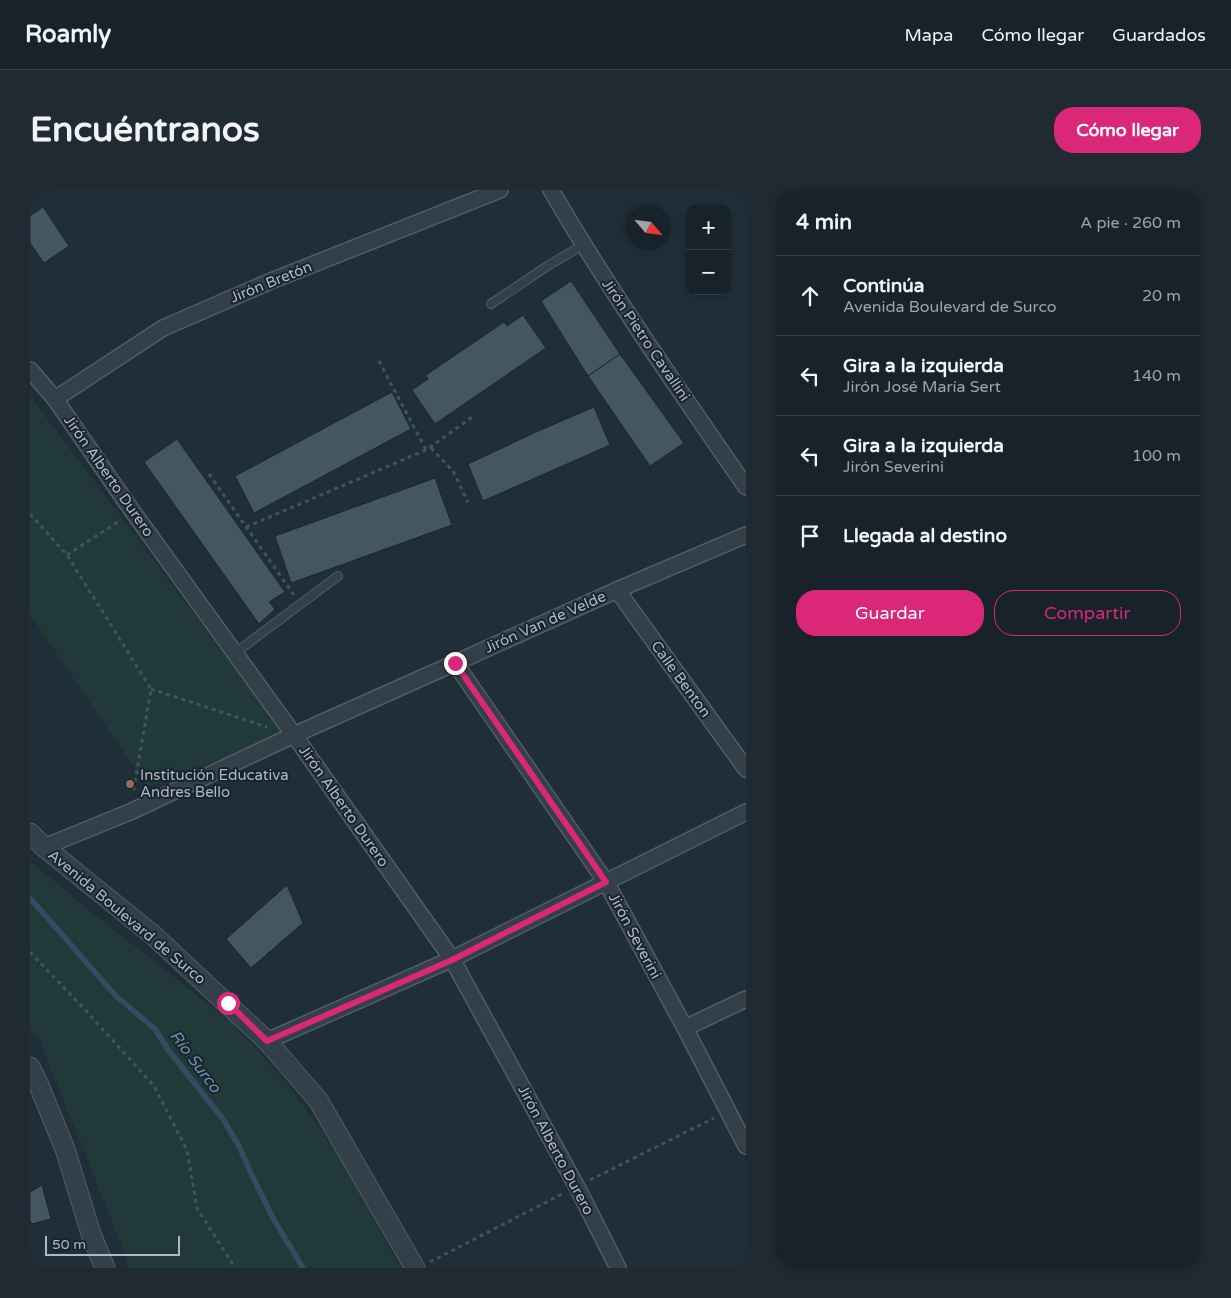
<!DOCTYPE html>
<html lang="es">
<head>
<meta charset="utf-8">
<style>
  :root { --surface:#17222b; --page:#202a33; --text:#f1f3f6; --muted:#9ea4a9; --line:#363f47; --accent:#db2777 }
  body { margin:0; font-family:"Varela Round",sans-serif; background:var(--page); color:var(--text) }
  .controls { position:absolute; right:15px; top:15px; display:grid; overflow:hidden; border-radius:10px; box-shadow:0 2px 12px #0003 }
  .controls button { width:45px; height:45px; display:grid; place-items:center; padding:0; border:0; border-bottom:1px solid var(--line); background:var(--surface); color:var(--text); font:25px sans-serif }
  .compass { position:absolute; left:596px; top:15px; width:45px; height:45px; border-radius:50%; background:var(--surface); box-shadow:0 2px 12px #0003; rotate:118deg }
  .scale { position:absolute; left:15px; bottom:12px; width:135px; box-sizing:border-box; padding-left:5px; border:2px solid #adbac6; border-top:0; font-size:14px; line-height:18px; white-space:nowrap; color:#adbac6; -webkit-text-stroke:4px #19242e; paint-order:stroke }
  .stop { position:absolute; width:15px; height:15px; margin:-11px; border:4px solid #db2777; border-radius:50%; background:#fff }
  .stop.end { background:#db2777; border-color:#fff; box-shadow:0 1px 5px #0008 }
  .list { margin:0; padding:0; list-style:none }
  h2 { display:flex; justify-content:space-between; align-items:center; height:65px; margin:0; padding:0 20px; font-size:21px }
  h2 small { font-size:16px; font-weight:400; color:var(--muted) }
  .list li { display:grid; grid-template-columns:32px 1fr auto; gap:15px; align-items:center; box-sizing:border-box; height:80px; padding:0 20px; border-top:1px solid var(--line) }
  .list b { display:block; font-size:19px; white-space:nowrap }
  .list p { margin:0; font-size:16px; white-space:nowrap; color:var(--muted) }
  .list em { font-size:16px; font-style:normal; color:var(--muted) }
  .actions { display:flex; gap:10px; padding:15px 20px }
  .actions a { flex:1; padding:11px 0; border:1px solid var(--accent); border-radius:20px; text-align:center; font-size:18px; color:var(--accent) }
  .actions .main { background:var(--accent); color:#fff }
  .icon { flex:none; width:28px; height:28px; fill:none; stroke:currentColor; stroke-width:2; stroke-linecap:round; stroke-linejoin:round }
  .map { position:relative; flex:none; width:716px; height:1078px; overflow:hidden; border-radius:20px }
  header { display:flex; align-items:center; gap:30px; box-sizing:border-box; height:70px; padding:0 25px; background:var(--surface); border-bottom:1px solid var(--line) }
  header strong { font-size:24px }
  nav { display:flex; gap:28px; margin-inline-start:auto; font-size:18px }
  .intro { display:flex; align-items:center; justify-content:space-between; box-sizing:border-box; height:120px; padding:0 30px }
  h1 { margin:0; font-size:35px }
  .button { padding:12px 22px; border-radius:20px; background:var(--accent); color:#fff; font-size:18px; font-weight:700 }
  main { display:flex; gap:30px; padding:0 30px }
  aside { flex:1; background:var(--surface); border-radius:20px; box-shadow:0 2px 12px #0003 }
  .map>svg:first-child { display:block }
  .green { fill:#213a39 }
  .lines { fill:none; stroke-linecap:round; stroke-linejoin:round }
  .stream { stroke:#324c61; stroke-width:5.5 }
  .building { fill:#455663; stroke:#1b2630 }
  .service-casing { stroke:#515d67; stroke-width:10 }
  .minor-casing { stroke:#515d67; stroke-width:18 }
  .tertiary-casing { stroke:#515d67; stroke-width:21 }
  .path { stroke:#3f5656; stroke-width:3; stroke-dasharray:4 4; stroke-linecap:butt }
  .service { stroke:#333f49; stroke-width:8 }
  .minor { stroke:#333f49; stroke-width:15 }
  .tertiary { stroke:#333f49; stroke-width:19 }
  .route { stroke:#db2777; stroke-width:6 }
  .education-dot { fill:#8d6e63; stroke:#19242e; stroke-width:2 }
  .labels { text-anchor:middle; stroke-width:4; stroke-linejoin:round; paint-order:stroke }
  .street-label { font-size:15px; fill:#adbac6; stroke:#19242e }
  .poi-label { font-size:15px; fill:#adbac6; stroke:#19242e; text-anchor:start }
  .water-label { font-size:16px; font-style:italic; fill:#6c90ab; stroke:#19242e }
</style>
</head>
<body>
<header>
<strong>Roamly</strong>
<nav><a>Mapa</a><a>Cómo llegar</a><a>Guardados</a></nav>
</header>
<div class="intro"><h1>Encuéntranos</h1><a class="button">Cómo llegar</a></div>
<main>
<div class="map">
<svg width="716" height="1078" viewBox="0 0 716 1078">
  <rect width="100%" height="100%" fill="#1f2e39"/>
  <!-- green -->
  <g class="green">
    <path d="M0,206L255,545L117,597L0,424Z"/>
    <path d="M0,671L59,720L201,832L258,894L314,973L370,1078H100L56,965L8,847L0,839Z"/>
  </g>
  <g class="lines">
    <!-- stream -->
    <path class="stream" d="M0,708L85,805L125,839L139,861L193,929L209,956L220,981L244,1030L273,1078"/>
  </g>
  <!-- building -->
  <g class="building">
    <path d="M13,17L39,56L14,73L0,53V26Z"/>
    <path d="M541,91L590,164L558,186L511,111Z"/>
    <path d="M493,125L516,158L405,234L382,200L398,189L396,185L474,132L477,136Z"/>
    <path d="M590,164L654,253L620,276L558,186Z"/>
    <path d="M362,202L381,239L224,323L205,286Z"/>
    <path d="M564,217L580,255L453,311L438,274L506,242Z"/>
    <path d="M147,249L255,402L239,412L245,419L229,434L114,272Z"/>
    <path d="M405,288L422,335L261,393L245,346Z"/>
    <path d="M257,695L273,733L221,778L196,749Z"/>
    <path d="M12,995L21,1029L2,1034L0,1031V1002Z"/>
  </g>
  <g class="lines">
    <!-- service casing -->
    <g class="service-casing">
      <g id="service">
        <path d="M461,114L519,75L553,55"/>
        <path d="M205,463L308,386"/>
      </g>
    </g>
    <!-- minor casing -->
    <g class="minor-casing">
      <g id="minor">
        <path d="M521,0C581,103 649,200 716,297"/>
        <path d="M0,180L25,209L103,322L264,545L422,769L547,997L588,1078"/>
        <path d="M25,209L133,138L241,91L470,0"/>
        <path d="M587,400L716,579"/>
        <path d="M425,473L576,692L655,838L716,956"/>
        <path d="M14,657L100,622L264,545L425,473L587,400L716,345"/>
        <path d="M655,838L716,809"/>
        <path d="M237,851L422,769L716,622"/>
      </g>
    </g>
    <!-- tertiary casing -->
    <g class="tertiary-casing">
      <g id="tertiary">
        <path d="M0,643L14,657L123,745L237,851L288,910L385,1078"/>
        <path d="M0,877L8,893L35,959L61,1044L75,1078"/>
      </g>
    </g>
    <!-- path -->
    <g class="path">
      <path d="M349,171L396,260"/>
      <path d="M401,258L423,281L438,312"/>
      <path d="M179,284L264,405"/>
      <path d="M0,324L37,365L121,499L103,604"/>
      <path d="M216,337L396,260L445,225"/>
      <path d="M37,365L91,330"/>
      <path d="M121,499L237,537"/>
      <path d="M0,762L59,824L124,896L157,960L167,1018L205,1078"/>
      <path d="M560,990L684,928"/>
      <path d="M400,1072L532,1004"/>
    </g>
    <!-- service -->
    <use href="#service" class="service"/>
    <!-- minor -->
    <use href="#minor" class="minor"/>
    <!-- tertiary -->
    <use href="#tertiary" class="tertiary"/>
  </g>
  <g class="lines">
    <!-- route -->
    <path class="route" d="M198,813L237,851L422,770L576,692L425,473"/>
  </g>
  <!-- markers -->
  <circle class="education-dot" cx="100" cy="594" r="5"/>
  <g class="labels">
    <!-- street labels -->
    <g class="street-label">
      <text transform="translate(241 92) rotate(-22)" y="5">Jirón Bretón</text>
      <text transform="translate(616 150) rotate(56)" y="5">Jirón Pietro Cavallini</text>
      <text transform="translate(79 286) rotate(55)" y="5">Jirón Alberto Durero</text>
      <text transform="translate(515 432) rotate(-24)" y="5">Jirón Van de Velde</text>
      <text transform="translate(651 489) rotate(54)" y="5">Calle Benton</text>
      <text transform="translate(314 616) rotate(55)" y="5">Jirón Alberto Durero</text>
      <text transform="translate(97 727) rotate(40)" y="5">Avenida Boulevard de Surco</text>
      <text transform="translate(605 746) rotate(62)" y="5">Jirón Severini</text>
      <text transform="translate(526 960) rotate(62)" y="5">Jirón Alberto Durero</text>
    </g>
    <!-- poi labels -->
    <g class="poi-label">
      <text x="110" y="590">Institución Educativa<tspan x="110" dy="17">Andres Bello</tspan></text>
    </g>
    <!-- water labels -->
    <g class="water-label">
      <text transform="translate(166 871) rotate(53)" y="6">Río Surco</text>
    </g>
  </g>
</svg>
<div class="controls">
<button>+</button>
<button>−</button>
</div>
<svg class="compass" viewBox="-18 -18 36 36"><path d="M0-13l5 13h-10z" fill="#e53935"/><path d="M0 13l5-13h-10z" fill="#9ea4a9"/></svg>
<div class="scale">50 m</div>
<div class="stop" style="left:198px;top:813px"></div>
<div class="stop end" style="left:425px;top:473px"></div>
</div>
<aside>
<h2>4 min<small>A pie · 260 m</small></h2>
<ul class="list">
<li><svg class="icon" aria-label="ahead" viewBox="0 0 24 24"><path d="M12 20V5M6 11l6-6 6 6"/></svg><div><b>Continúa</b><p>Avenida Boulevard de Surco</p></div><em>20 m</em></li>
<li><svg class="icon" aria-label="left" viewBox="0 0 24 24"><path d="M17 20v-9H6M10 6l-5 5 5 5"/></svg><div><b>Gira a la izquierda</b><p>Jirón José María Sert</p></div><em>140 m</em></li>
<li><svg class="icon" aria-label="left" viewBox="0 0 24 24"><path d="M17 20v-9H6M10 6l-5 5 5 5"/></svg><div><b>Gira a la izquierda</b><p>Jirón Severini</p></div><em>100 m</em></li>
<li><svg class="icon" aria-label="arrive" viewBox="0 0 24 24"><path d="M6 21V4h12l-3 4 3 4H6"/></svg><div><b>Llegada al destino</b></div></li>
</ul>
<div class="actions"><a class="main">Guardar</a><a>Compartir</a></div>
</aside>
</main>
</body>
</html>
